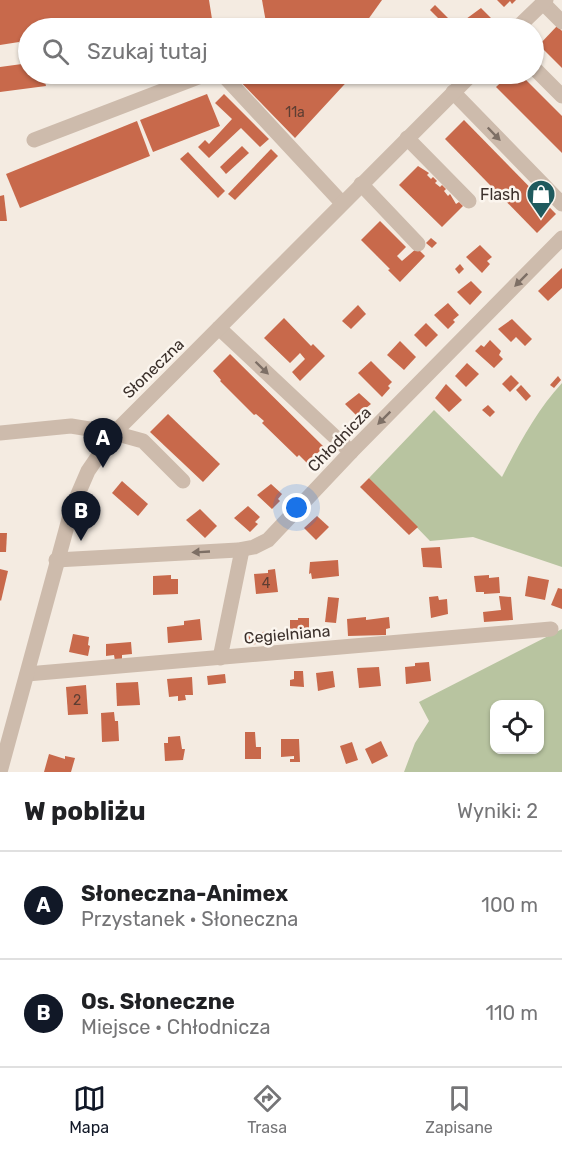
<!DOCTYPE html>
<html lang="pl">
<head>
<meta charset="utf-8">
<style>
  :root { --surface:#fff; --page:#f6f6f6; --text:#202124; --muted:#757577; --line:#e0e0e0; --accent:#111827 }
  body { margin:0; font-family:Rubik,sans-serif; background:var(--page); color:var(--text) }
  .controls { position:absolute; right:18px; bottom:18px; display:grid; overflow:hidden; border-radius:12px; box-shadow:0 2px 4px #0004 }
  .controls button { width:54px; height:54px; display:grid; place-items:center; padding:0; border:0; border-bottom:2px solid var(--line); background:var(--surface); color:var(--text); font:30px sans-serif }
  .you { position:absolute; left:297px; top:508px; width:21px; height:21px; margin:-15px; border:4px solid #fff; border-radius:50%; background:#1a73e8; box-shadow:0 0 0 9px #1a73e833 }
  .badge { display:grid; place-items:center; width:39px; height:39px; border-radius:50%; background:var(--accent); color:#fff; font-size:20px; font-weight:700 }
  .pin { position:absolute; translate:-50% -50px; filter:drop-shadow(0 2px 3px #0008) }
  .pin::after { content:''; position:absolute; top:32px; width:21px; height:18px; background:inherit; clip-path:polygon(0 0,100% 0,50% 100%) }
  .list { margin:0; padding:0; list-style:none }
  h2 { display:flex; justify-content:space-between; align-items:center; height:78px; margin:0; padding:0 24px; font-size:26px }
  h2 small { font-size:20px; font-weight:400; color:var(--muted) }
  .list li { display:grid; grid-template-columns:39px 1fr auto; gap:18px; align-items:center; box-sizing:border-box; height:108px; padding:0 24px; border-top:2px solid var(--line) }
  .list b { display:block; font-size:22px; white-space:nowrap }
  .list p { margin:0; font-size:20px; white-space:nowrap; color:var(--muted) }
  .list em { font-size:20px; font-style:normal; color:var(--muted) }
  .icon { flex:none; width:33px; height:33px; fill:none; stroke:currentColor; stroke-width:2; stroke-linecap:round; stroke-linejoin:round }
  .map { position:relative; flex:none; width:562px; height:772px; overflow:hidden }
  .search { position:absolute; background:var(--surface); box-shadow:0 2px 4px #0004; left:18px; right:18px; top:18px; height:66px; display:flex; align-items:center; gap:15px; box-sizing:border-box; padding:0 21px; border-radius:33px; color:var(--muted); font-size:22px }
  .sheet { height:294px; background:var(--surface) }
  nav { display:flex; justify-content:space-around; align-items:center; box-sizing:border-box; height:84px; border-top:2px solid var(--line); background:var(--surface); font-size:16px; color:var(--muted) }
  nav a { display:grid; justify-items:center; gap:3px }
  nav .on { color:var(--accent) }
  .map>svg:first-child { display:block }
  .green { fill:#b8c4a0; fill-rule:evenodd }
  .building { fill:#c8694b }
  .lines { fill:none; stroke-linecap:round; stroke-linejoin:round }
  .minor { stroke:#cdbbac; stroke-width:15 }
  .oneway { fill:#7d6f65 }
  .labels { text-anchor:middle; stroke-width:5; stroke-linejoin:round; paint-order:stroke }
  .number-label { font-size:14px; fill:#5e3e33 }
  .poi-label { font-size:16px; fill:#3b302b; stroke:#fbf5ee; text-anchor:end }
  .street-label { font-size:16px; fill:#3b302b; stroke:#fbf5ee }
</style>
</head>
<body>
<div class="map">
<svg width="562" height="772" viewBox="0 0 562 772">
  <rect width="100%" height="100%" fill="#f4ebe1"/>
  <!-- green -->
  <g class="green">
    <path d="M562,383V567L473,537L430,541L369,478L434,410L502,477C519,444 537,410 562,383Z"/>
    <path d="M562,629V772H404L415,743L429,721L419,702ZM494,704H540V750H494Z"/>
  </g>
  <!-- building -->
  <g class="building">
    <path d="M0,0H209L212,19L174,24L175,28H28V74H57L58,80L45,82L46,86L0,92V67L22,64L19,42L0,45Z"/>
    <path d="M262,0H382L362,28H267Z"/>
    <path d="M497,0H516L512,4L510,1L504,7Z"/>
    <path d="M435,5L448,18L443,23L430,10Z"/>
    <path d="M481,8L492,19L488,24L491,27L490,28H475L466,19Z"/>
    <path d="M557,26L562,31V68L539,45Z"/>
    <path d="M233,74H249L258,83L265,74H354L295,138Z"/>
    <path d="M510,74H520L562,116V153L496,87Z"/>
    <path d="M207,94L220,126L153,152L140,120Z"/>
    <path d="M224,94L269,139L260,147L241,128L209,158L198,147L205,140L209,144L232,119L215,103Z"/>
    <path d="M464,120L556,214L537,233L445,139Z"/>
    <path d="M137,121L150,156L20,208L6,174Z"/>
    <path d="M242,146L249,153L226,174L220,167Z"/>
    <path d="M271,149L278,156L235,200L228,194Z"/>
    <path d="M188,152L225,191L218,198L180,159Z"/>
    <path d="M418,166L429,173L427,175L431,179L433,177L437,181L435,183L440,187L442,185L446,189L444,191L448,196L450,194L456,204L459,202L463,206L442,227L399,185Z"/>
    <path d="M4,195L7,221H0V196Z"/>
    <path d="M380,221L406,247L397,256L402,261L417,248L425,256L400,282L388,270L390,269L361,240Z"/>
    <path d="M431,238L437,243L432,248L426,243Z"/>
    <path d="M480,245L492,257L487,261L490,264L482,273L466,257Z"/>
    <path d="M460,264L464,269L459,274L455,269Z"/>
    <path d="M562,268V288L548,301L538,291Z"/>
    <path d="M471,281L482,292L470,305L457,292Z"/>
    <path d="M448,303L459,315L453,320L455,322L448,329L434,315Z"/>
    <path d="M358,305L366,314L351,329L342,321Z"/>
    <path d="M284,318L311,346L313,344L325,356L300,381L292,372L305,359L300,353L290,363L264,338Z"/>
    <path d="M512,319L532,339L525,346L516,337L511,342L498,329Z"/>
    <path d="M426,323L438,335L426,347L414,335Z"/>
    <path d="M490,340L501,351L499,355L503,359L494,368L475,351L481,345L484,347Z"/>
    <path d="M400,341L416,357L404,370L387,355Z"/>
    <path d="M230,354L324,447L307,463L299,455L297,457L262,423L264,421L256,414L254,415L220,381L221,380L213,371Z"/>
    <path d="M371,361L392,382L388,386L390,388L382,397L358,373Z"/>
    <path d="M467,363L479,374L466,387L455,376Z"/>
    <path d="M511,375L519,383L510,392L502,384Z"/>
    <path d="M558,376L561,380L554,388L550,385Z"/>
    <path d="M446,384L462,400L449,412L435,398Z"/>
    <path d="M521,385L531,396L526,401L516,390Z"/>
    <path d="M359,393L371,404L366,408L369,410L360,419L345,404Z"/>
    <path d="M488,405L495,412L490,417L482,410Z"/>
    <path d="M168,414L220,464L203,482L150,432Z"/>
    <path d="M369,478L418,527L409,535L360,487Z"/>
    <path d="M122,481L148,504L138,516L112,493Z"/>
    <path d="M271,484L282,494L278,499L280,501L272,509L257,495Z"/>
    <path d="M248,506L260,517L255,522L258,524L250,532L234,518Z"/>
    <path d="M200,509L217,526L205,538L186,520Z"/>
    <path d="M317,516L329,527L316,540L304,528Z"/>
    <path d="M0,533H7L6,552H0Z"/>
    <path d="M440,547L442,568L423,567L421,548Z"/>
    <path d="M338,560L339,576L312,579L311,573L309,574L310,562Z"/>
    <path d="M0,569L8,571L1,601L0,600Z"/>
    <path d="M275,569L278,592L256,594L254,574L268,573V570Z"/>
    <path d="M171,575V579H178V594L153,595V576Z"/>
    <path d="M489,575V578L499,577L500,593L484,594V592H476L474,576Z"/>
    <path d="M528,576L549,580L545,600L525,596Z"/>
    <path d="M558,588L562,589V609L551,605Z"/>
    <path d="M438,596L439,600L447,599L448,614L431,618L429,597Z"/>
    <path d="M499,596L511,597L513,620L484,622L483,612L501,610Z"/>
    <path d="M328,597L339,598L336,623L325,622Z"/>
    <path d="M366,617V620L389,617L390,628L386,629V635L348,636L347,619Z"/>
    <path d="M298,618H309V636H290V620H298Z"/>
    <path d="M200,619L202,640L168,643L167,627L184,625V621Z"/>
    <path d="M271,631L272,642L247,645L246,634Z"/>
    <path d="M73,634L89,637L88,645L90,646L88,656L69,652Z"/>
    <path d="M131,642L132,654L122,655V660L115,661L114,655L106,656V644Z"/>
    <path d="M429,662L431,681L406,684L405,667L415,666V663Z"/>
    <path d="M379,667L381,686L359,688L357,668Z"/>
    <path d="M294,671H303L304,687L290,686V680L294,679Z"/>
    <path d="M333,671L335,687L318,691L316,673Z"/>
    <path d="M225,674L226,683L208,685L207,676Z"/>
    <path d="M192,677L193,695H185L186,700L178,701V696L169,697L167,679Z"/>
    <path d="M138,682L140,705L117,706L116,683Z"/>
    <path d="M86,685L88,714L68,715L66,687Z"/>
    <path d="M114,712L115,721H118L119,741L102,742L101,713Z"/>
    <path d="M245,732H255L256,747H261V759H245Z"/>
    <path d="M180,736L182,749H185L183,760L165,761L164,743H168V737Z"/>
    <path d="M281,739H299L300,762H290V759H294V756L281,757Z"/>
    <path d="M381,741L388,756L372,764L365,749Z"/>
    <path d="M352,742L358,760L346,764L340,746Z"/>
    <path d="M49,754L65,759V756L75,758L71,772H44Z"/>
  </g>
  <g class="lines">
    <!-- minor -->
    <g class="minor">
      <path d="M543,3L562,22"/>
      <path d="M517,28L546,0"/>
      <path d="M534,68L562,96"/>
      <path d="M453,92L562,204"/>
      <path d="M407,138L469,201"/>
      <path d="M34,140L201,76L223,75L342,203"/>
      <path d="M361,184L418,244"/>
      <path d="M219,328L351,452"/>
      <path d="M0,433L71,426L114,433L143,441L183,481"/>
      <path d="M56,560L238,550L254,547L268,540L351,452L562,238"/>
      <path d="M220,658L242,550"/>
      <path d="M27,674L551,629"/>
      <path d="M0,772L72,508L88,471L114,433L171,376L472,74"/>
    </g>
  </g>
  <!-- one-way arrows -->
  <defs><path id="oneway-solid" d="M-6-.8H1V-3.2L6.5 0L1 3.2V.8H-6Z" transform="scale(1.5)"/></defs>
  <g class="oneway">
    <use href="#oneway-solid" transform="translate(494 134) rotate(46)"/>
    <use href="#oneway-solid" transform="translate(521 280) rotate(135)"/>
    <use href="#oneway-solid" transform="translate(262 368) rotate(44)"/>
    <use href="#oneway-solid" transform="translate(384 418) rotate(135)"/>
    <use href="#oneway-solid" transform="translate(201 552) rotate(177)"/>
  </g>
  <!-- icons -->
  <defs>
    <g id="shop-pin" transform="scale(1.5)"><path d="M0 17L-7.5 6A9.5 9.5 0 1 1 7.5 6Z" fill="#1f5a5e" stroke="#fbf5ee"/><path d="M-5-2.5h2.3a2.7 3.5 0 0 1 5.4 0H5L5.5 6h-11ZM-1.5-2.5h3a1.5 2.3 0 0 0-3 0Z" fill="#fff"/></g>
  </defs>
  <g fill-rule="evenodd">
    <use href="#shop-pin" x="541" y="194"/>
  </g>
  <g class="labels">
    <!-- number labels -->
    <g class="number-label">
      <text x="295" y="117">11a</text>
      <text x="266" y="588">4</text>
      <text x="77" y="705">2</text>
    </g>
    <!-- poi labels -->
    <g class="poi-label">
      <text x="520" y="200">Flash</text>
    </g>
    <!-- street labels -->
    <g class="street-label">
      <text transform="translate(153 368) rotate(-44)" y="6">Słoneczna</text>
      <text transform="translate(339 439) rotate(-46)" y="6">Chłodnicza</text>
      <text transform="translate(287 634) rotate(-5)" y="6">Cegielniana</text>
    </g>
  </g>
</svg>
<div class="controls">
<button><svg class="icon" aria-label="locate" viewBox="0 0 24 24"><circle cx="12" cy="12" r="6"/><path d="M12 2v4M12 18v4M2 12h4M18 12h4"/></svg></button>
</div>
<div class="you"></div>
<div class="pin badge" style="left:103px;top:468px">A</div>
<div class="pin badge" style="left:81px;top:541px">B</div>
<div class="search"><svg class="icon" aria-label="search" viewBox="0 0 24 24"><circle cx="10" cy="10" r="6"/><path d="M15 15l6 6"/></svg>Szukaj tutaj</div>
</div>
<section class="sheet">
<h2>W pobliżu<small>Wyniki: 2</small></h2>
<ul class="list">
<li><span class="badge">A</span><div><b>Słoneczna-Animex</b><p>Przystanek · Słoneczna</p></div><em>100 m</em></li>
<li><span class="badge">B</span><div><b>Os. Słoneczne</b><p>Miejsce · Chłodnicza</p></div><em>110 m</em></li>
</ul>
</section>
<nav>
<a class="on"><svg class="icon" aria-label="map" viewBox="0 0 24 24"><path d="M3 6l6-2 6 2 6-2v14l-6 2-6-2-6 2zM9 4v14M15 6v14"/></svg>Mapa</a>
<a><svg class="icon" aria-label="directions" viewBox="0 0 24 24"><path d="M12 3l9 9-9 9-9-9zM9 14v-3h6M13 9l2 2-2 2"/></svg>Trasa</a>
<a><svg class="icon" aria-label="saved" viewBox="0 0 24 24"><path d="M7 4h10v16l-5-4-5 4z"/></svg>Zapisane</a>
</nav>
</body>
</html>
